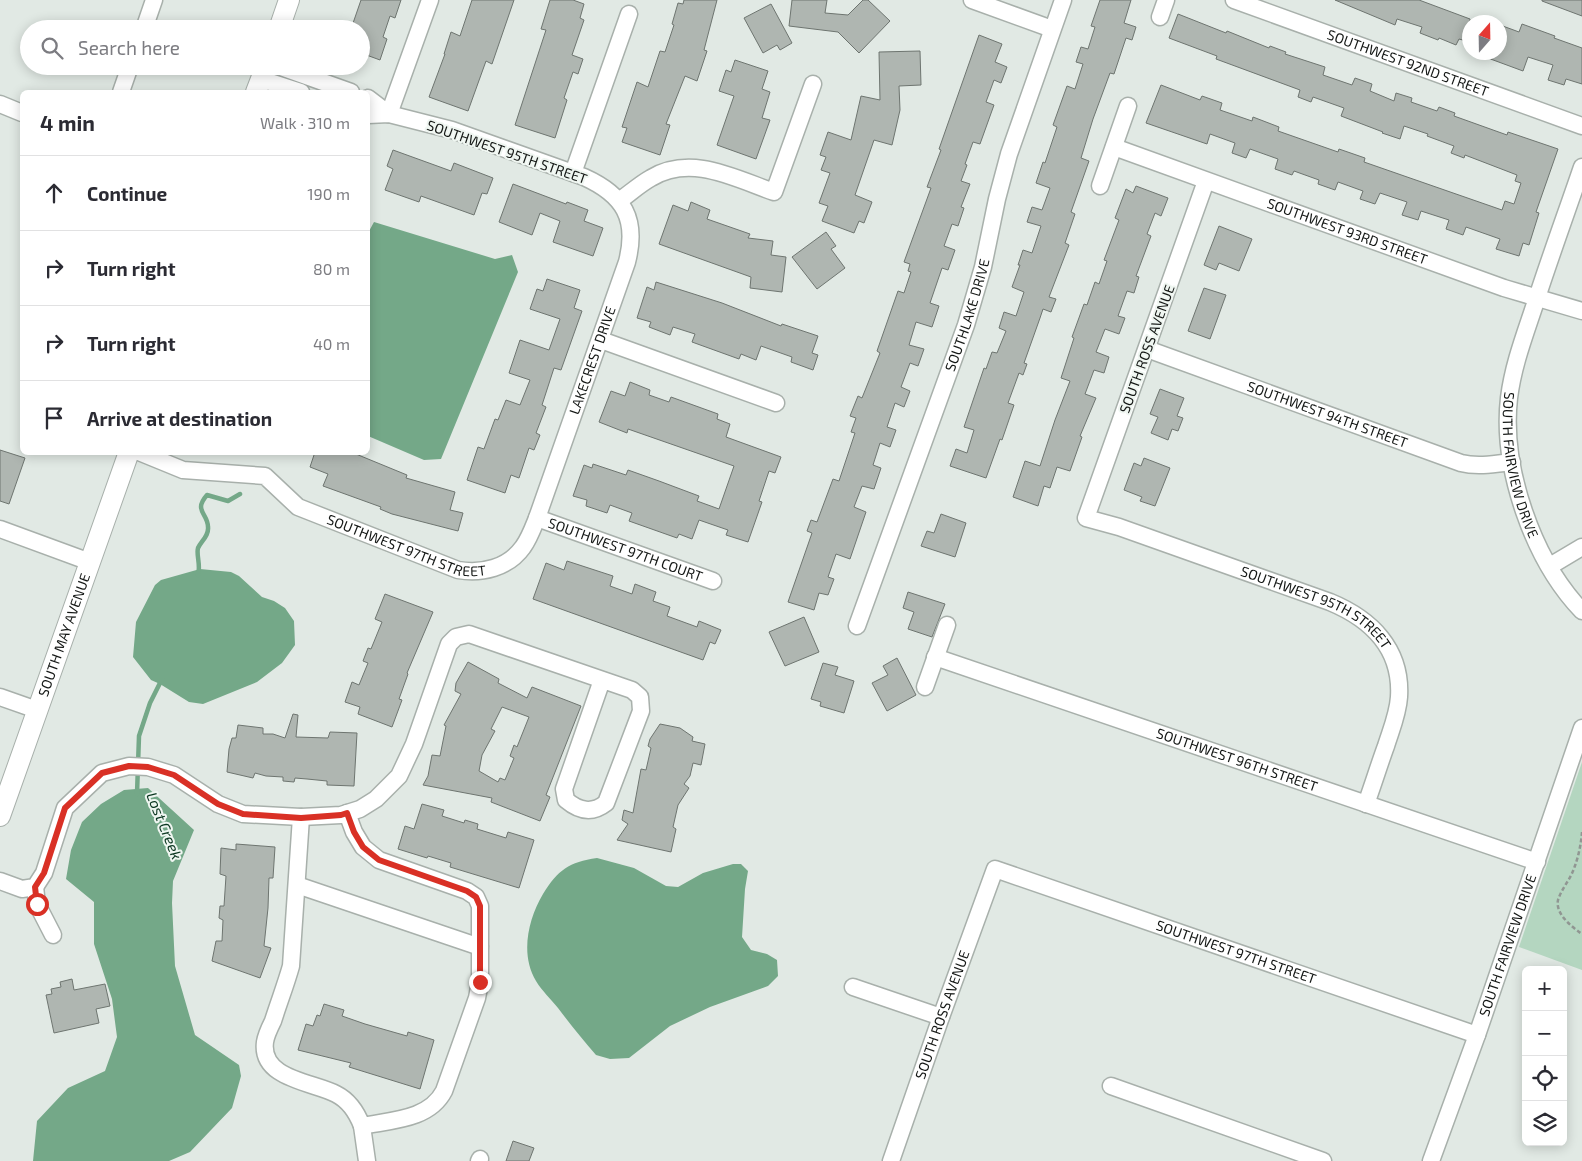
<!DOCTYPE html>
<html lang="en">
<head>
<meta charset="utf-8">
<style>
  :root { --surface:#fff; --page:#f2f2f3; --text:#2b2b33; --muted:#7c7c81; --line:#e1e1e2 }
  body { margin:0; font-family:"Exo 2",sans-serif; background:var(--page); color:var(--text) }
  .controls { position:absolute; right:15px; bottom:15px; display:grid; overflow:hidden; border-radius:8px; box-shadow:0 2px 12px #0003 }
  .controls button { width:45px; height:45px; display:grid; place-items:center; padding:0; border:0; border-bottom:1px solid var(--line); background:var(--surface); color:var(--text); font:25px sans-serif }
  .compass { position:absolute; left:1462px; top:15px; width:45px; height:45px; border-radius:50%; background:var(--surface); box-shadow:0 2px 12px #0003; rotate:20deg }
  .stop { position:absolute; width:15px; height:15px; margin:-11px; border:4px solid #d93025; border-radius:50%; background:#fff }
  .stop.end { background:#d93025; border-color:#fff; box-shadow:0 1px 5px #0008 }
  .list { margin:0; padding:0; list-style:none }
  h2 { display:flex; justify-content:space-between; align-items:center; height:65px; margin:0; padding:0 20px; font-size:21px }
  h2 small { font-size:16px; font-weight:400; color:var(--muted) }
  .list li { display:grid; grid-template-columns:32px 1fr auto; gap:15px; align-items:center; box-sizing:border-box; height:75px; padding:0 20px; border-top:1px solid var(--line) }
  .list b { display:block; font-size:19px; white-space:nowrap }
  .list em { font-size:16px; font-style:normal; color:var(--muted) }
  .icon { flex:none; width:28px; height:28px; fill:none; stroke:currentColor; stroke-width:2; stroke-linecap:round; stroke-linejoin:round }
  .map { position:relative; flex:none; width:1582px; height:1161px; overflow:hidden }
  .search { position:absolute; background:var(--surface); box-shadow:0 2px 12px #0003; left:20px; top:20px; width:350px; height:55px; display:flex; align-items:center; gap:12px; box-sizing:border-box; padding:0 18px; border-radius:28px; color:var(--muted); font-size:19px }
  .panel { position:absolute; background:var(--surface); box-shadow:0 2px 12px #0003; left:20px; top:90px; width:350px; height:365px; border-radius:8px }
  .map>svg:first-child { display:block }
  .green { fill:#b4d6c0 }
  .water { fill:#74a888 }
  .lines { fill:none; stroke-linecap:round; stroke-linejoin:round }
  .stream { stroke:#74a888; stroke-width:4.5 }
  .building { fill:#afb6b1; stroke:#6e7570; fill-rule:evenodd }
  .minor-casing { stroke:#a8b0ab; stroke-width:19 }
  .major-casing { stroke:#a8b0ab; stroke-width:22 }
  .path { stroke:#909692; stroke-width:2.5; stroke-dasharray:4 2.5; stroke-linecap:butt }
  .minor { stroke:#fff; stroke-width:16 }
  .major { stroke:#fff; stroke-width:20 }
  .route { stroke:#d93025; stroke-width:6 }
  .labels { text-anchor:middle; stroke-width:4; stroke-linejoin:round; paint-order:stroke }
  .street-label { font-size:14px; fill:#141715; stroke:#eff6f1 }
  .water-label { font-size:15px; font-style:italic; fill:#0c3721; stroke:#eff6f1 }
</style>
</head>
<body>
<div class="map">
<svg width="1582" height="1161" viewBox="0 0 1582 1161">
  <rect width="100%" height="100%" fill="#e1e9e4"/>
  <!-- green -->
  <path class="green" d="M1582,762V970L1519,947Z"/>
  <!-- water -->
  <g class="water">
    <path d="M374,222L495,259L512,255L518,272L441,459L424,460L368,436V233Z"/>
    <path d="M200,569L231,572L239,576L262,597L274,601L285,608L294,621L295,645L282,663L257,682L203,704L189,702L160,684L151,680L133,657L136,622L155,585L161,580Z"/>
    <path d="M148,788L194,830L173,881L172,903L175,966L195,1035L239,1065L241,1076L232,1108L190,1152L169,1161H33L37,1121L68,1088L105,1071L117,1037L112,999L94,944V902L66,879L71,850L82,822L101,804L124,790Z"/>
    <path d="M597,858L634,868L666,886L678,887L703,873L733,864H741L748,871L745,889L742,937L751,950L767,954L777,960L778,976L768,986L710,1007L670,1026L629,1058L610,1059L596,1055C583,1040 570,1024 558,1008C551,999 542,991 536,981C520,955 528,919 543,894C558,870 569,862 597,858Z"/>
  </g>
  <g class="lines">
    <!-- stream -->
    <g class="stream">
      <path d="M198,575C201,565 196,555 198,548C201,541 209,536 208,527C208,513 193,511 207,495L228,501L240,494"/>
      <path d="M137,794L139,736L150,703L162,679"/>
    </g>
  </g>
  <!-- building -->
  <g class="building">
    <path d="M361,0H401L395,18L390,16L383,37L387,39L380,60L361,53V29H351Z"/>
    <path d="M472,0H514L492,64L486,61L468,111L429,97L445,54H444L451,32L460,36Z"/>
    <path d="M550,0H573L584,4L580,18L584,20L572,55L583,59L578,74L573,72L564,98L567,100L555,138L515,125L546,30L541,29Z"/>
    <path d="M684,0H717L704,50L707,51L697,81L685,76L666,124L670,125L660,155L622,142L627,128L622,127L637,82L648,87L660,51L665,52L674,25L672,24L678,3L683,4Z"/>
    <path d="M792,0H827L825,13L848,15L863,0H868L890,21L859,53L838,32L789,26Z"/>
    <path d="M1100,0H1131L1124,23L1136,27L1132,40L1126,38L1114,74L1110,73L1093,119L1081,158L1089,161L1071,212L1075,214L1065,243L1069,245L1049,297L1056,299L1051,312L1043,309L1040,318L1024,363L1027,364L1023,375L1019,373L1008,403L1014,405L1002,440L1000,439L986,478L950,466L956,449L967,453L974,430L964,427L984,368L986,369L992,352L997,353L1006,331L999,328L1004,312L1016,316L1024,292L1012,287L1020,265H1018L1023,250L1032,253L1041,226L1027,222L1032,207L1042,210L1050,188L1036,183L1043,162L1045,163L1057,127L1053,125L1067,86L1075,89L1083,64L1076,62L1081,47L1088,49L1095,27L1091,26Z"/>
    <path d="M1335,0H1419L1470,19V42L1459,39L1456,45L1439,38L1438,40L1420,33L1422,27L1397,19L1395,25Z"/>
    <path d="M1542,0H1582V16L1542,1Z"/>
    <path d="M771,4L792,43L780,50L777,45L763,53L744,18Z"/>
    <path d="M1178,14L1226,33L1227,31L1269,48L1270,46L1286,52L1285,54L1325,67L1323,75L1352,85L1355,78L1372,84L1370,91L1394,101L1396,93L1412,98L1411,102L1437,111L1439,107L1455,113L1454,116L1507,135L1508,132L1558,149L1536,212L1539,213L1529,245L1523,243L1519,256L1496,249L1500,239L1466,227L1463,235L1446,229L1449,220L1421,211L1418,220L1402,215L1407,202L1380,193L1375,204L1360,199L1363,191L1338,182L1335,190L1318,184L1319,180L1294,171L1292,175L1275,169L1278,159L1250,149L1246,158L1232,153L1235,143L1210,134L1207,144L1146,123L1161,85L1200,100L1202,96L1222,103L1220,110L1252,121L1253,117L1279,127L1278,131L1338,152L1339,149L1365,158L1364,162L1502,210L1505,201L1514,204L1521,183L1515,181L1517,175L1465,155L1464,158L1451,153L1454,146L1427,136L1428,134L1404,126L1400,139L1382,133L1383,132L1341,116L1344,108L1313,97L1311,102L1298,97L1300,90L1216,59L1217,56L1169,38Z"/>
    <path d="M1522,24L1555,36L1554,38L1582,48V84L1566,79L1564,85L1548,80L1553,65L1528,57L1523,71L1477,54V52H1500V25L1519,32Z"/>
    <path d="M979,35L1002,44L995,62L1007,67L1001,83L994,80L986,102L994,105L980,144L973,142L965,164L967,165L961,181L970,184L961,207L964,208L958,226L952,224L944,246L955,250L948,270L942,268L930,303L939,306L932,327L916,322L909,345L924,349L918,366L910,363L901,387L910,391L904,407L895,403L887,427L896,430L890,447L880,443L873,465L881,468L874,489L862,486L854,507L866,512L850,559L836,554L828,577L834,579L828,595L819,593L814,610L788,602L812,533L807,531L811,520L817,522L833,479L839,481L855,433L851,432L856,418L850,416L858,396L862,398L880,353L877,351L898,291L904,293L911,272L908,271L910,264L904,262L931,188L927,187L941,150L939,149Z"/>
    <path d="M920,51L921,85L899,86L900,110L892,145L874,140L855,195L872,202L864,223L859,221L854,233L822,221L828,206L819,203L830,173L821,170L826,157L820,155L828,132L851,140L861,96L880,100L879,52Z"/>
    <path d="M735,60L768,71L762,89L770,92L762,118L770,120L756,159L717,145L734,96L719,91L726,70L731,72Z"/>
    <path d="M393,150L451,171L454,163L493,178L487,194L482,193L474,215L421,196L419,202L385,190L393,169L387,166Z"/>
    <path d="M513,184L566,204L567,202L588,210L584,221L603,228L593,256L553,242L560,221L540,213L532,235L499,222Z"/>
    <path d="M1136,186L1168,198L1161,216L1155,213L1147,234L1151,236L1136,276L1139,277L1134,293L1127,291L1118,316L1125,318L1119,334L1105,329L1096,352L1109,357L1104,373L1094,370L1085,394L1096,398L1080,436L1082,437L1070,471L1057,467L1050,488L1044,486L1038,506L1013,497L1025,461L1040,466L1055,420L1070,381L1061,378L1074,338L1072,337L1084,304L1087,305L1095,282L1099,284L1107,261L1104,260L1119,220L1115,218L1126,189L1133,193Z"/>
    <path d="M691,202L710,210L707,219L750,234L748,238L773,241L771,255L786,257L782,292L750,288L751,277L659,244L673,205L688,211Z"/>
    <path d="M1219,226L1252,239L1239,271L1219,263L1216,270L1204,265Z"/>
    <path d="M826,232L836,246L831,249L845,268L817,289L792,257Z"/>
    <path d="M547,279L580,290L574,308L582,311L561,370L554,368L542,405L546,407L536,433L540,435L534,450L529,448L519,478L511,475L505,493L467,480L478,447L484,449L495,419L498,420L506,400L520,405L530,380L509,373L520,340L549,350L560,319L530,309L537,289L543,291Z"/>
    <path d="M656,282L722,303L781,326L782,324L818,336L812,353L818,355L813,370L791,362L792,357L761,346L756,360L741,354L739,359L692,342L695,334L673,327L670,335L649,327L651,322L637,318L647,287L654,290Z"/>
    <path d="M1204,288L1226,295L1210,339L1188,331Z"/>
    <path d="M630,382L650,390L649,395L669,402L671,397L718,414L717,419L730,424L726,437L781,457L775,473L769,471L759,501L762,502L748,542L726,535L728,530L699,520L692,539L679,534L677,538L629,521L632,513L610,505L607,513L586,506L587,500L573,496L584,465L592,468L593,464L626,475L628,470L659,481L699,496L697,501L719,509L734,466L628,429L627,433L599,422L611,391L625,396Z"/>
    <path d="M1160,389L1184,398L1177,416L1183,418L1178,431L1172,429L1168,440L1151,433L1158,417L1150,414Z"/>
    <path d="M0,450L25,458L9,504L0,501Z"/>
    <path d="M315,452H351L407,475L406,478L455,492L450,510L463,513L458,531L392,514L380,509L381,507L323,486L328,474L310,467Z"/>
    <path d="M1144,458L1170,468L1155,506L1140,501L1142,497L1124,490L1134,463L1141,466Z"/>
    <path d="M941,514L966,523L955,557L921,546L927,531L934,533Z"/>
    <path d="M567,561L613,576L610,586L632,594L635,584L656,592L653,601L670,607L667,616L697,627L699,621L721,630L715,644L710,642L703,660L533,599L546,563L564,570Z"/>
    <path d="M908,592L945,604L932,637L908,629L914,612L903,608Z"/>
    <path d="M385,594L433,612L407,673L408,674L399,699L402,700L392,727L358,714L360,707L345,702L352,682L359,685L368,663L363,661L368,648L371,649L382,622L375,619Z"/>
    <path d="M804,617L819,652L785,666L769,632Z"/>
    <path d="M897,658L916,695L887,711L872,683L888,675L883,666Z"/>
    <path d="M468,662L499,679L498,683L527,698L532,687L581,706L546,795L550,797L540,821L491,802L492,798L423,785L428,776L432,755L440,756L446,726L444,725L461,694L455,691L456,683ZM502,707L529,717L517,747L514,745L510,756L514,758L505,780L500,778L498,782L479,771L482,755L495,731L491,729Z"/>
    <path d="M823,663L838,667L835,675L854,681L844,713L820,706L821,702L811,699Z"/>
    <path d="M293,714L298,715L296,737L328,738L330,732L357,733L354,786L327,785V781L307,779L295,778L294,782L283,781V777L266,776L255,773L253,778L227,772L229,749L232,738H236L238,725L263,728V734H273L285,738Z"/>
    <path d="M660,724L680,728L693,737L692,741L705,744L701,765L693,763L690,776L684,784L689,788L678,805L673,827L676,829L671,852L617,840L628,824L622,820L624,810L633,813L641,769L646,770L651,748L648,746L650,739Z"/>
    <path d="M422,804L444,810L442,816L464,823L465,820L478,824L477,829L506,838L508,832L534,840L519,888L450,867L451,863L428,856L427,858L398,849L405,826L414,829Z"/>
    <path d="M236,844L275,847L273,878H269L268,908L264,946L271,948L260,978L212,961L216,941H222L223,920L219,918L220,906H224L226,876L220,874L221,848L236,850Z"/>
    <path d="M72,979L74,990L105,984L110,1006L96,1009L99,1023L54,1033L46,995L52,994L51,989L61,987L60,982Z"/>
    <path d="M324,1004L344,1010L342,1016L365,1024L407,1036L408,1032L434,1040L420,1089L349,1067L351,1063L298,1050L306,1024L313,1026L317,1015L320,1016Z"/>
    <path d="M513,1141L534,1148L529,1161H506Z"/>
  </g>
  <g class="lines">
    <!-- minor casing -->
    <g class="minor-casing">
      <g id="minor">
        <path d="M972,0L1052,29"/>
        <path id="s1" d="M1234,0L1582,126"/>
        <path d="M1160,17L1166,0"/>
        <path d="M144,29L154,0"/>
        <path d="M278,66L351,92"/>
        <path d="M261,79L301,92"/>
        <path d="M121,92L130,66"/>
        <path d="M368,98L389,114"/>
        <path d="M0,104L22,113"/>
        <path d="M389,114L430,0"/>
        <path id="s2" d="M1114,147L1504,288L1582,311"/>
        <path id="s3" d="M1582,167C1566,214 1549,260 1534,307C1524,337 1513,366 1509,398C1501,468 1533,560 1582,611"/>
        <path d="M573,173L629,14"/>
        <path id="s4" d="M1206,181L1086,518L1119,527L1330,602C1371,619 1402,649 1399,697C1398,714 1391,730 1386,746C1379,765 1373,785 1366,804"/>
        <path d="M1100,186L1128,106"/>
        <path d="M619,201C629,194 640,184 651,178C691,154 734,178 774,192L813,84"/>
        <path d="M601,340L776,403"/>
        <path id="s5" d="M1147,349L1461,463C1477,467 1495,464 1512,462"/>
        <path id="s6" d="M139,452L183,470L265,476L298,507L458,570C482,574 508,568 523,547C529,539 533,528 537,518L627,262C638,219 624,195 584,177L452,130L389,114L368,115"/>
        <path id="s7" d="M537,518L713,581"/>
        <path d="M0,529L90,562"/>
        <path d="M1550,566L1582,547"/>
        <path id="s8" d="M857,626L966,325L983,267L997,199L1009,154L1063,0"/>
        <path id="s9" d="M935,657L1537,862"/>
        <path d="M925,687L947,625"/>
        <path d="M0,697L37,710"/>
        <path d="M347,813L354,832L363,847L379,860L467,891L476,897L480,906V982L477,998L444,1091C429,1120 391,1120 362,1126L367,1161"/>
        <path d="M301,817L291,966C286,984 279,1002 273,1021C270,1027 266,1035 265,1042C260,1079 313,1082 336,1094C350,1101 357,1113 362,1126"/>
        <path d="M0,881L22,889L35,887L44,873L65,808L102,773L129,766L148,767L174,775L218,804L243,814L301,817L341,815L360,809L376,799L399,776L414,744L449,644L456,637L469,634L632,690L640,697L641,711L606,803C592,814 579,811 566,800L564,789L602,680"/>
        <path d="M297,885L480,947"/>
        <path d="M35,887L37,904L53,935"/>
        <path d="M853,987L941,1017"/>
        <path d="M1111,1086L1323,1161"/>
        <path d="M479,1161L480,1159"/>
        <path id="s10" d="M891,1161L941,1017L995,869L1477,1035"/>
        <path id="s11" d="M1431,1161L1477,1035L1582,728"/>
      </g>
    </g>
    <!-- major casing -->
    <g class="major-casing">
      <g id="major">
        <path d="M279,29L289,0"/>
        <path d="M256,92L266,66"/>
        <path id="s12" d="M0,816L129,452"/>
      </g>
    </g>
    <!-- path -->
    <path class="path" d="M1582,832C1581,845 1578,859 1573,871C1569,881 1561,890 1558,900C1555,914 1572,927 1582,934"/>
    <!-- minor -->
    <use href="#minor" class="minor"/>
    <!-- major -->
    <use href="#major" class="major"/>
  </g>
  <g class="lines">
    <!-- route -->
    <path class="route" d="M37,904L35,887L44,873L65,808L102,773L129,766L148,767L174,775L218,804L243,814L301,818L341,815L347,813L354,832L363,847L379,860L467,891L476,897L480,906V982"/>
  </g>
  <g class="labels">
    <!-- street labels -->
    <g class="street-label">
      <text dy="5" stroke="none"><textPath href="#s1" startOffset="185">SOUTHWEST 92ND STREET</textPath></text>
      <text transform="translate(507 152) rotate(19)" y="5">SOUTHWEST 95TH STREET</text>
      <text dy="5" stroke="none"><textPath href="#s2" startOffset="248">SOUTHWEST 93RD STREET</textPath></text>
      <text dy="5" stroke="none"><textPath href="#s8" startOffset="330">SOUTHLAKE DRIVE</textPath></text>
      <text transform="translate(1147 349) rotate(-70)" y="5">SOUTH ROSS AVENUE</text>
      <text dy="5" stroke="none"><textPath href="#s6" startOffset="619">LAKECREST DRIVE</textPath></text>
      <text dy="5" stroke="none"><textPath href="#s5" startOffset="192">SOUTHWEST 94TH STREET</textPath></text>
      <text dy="5" stroke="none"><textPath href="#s3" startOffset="311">SOUTH FAIRVIEW DRIVE</textPath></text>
      <text dy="5" stroke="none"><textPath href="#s6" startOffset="291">SOUTHWEST 97TH STREET</textPath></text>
      <text dy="5" stroke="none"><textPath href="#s7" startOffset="94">SOUTHWEST 97TH COURT</textPath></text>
      <text dy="5" stroke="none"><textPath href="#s4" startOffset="606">SOUTHWEST 95TH STREET</textPath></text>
      <text dy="5" stroke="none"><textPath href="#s12" startOffset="192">SOUTH MAY AVENUE</textPath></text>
      <text dy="5" stroke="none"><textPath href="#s9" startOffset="319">SOUTHWEST 96TH STREET</textPath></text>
      <text dy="5" stroke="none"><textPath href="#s11" startOffset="229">SOUTH FAIRVIEW DRIVE</textPath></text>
      <text dy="5" stroke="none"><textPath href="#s10" startOffset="565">SOUTHWEST 97TH STREET</textPath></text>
      <text dy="5" stroke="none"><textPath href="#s10" startOffset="155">SOUTH ROSS AVENUE</textPath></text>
    </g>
    <!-- water labels -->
    <g class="water-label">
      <text transform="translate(164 826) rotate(68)" y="5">Lost Creek</text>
    </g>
  </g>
</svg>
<div class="controls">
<button>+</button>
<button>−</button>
<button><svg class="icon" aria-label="locate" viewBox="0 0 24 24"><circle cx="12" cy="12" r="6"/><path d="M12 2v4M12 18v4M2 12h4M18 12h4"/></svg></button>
<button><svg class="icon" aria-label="layers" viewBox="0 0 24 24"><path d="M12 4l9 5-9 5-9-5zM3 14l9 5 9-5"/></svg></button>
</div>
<svg class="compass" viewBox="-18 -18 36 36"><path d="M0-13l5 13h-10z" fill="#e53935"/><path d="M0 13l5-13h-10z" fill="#7c7c81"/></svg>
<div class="stop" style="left:37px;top:904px"></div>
<div class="stop end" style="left:480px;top:982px"></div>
<div class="search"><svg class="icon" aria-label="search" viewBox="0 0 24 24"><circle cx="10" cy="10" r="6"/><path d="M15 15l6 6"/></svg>Search here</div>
<section class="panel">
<h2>4 min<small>Walk · 310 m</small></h2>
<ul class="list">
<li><svg class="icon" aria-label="ahead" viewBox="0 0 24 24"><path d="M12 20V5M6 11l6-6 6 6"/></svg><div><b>Continue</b></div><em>190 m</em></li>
<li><svg class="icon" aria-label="right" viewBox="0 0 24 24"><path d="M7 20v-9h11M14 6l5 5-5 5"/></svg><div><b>Turn right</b></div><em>80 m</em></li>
<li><svg class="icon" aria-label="right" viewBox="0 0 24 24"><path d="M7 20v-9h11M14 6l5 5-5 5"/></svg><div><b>Turn right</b></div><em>40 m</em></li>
<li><svg class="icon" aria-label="arrive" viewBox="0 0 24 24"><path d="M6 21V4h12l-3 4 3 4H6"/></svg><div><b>Arrive at destination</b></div></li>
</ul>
</section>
</div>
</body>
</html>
